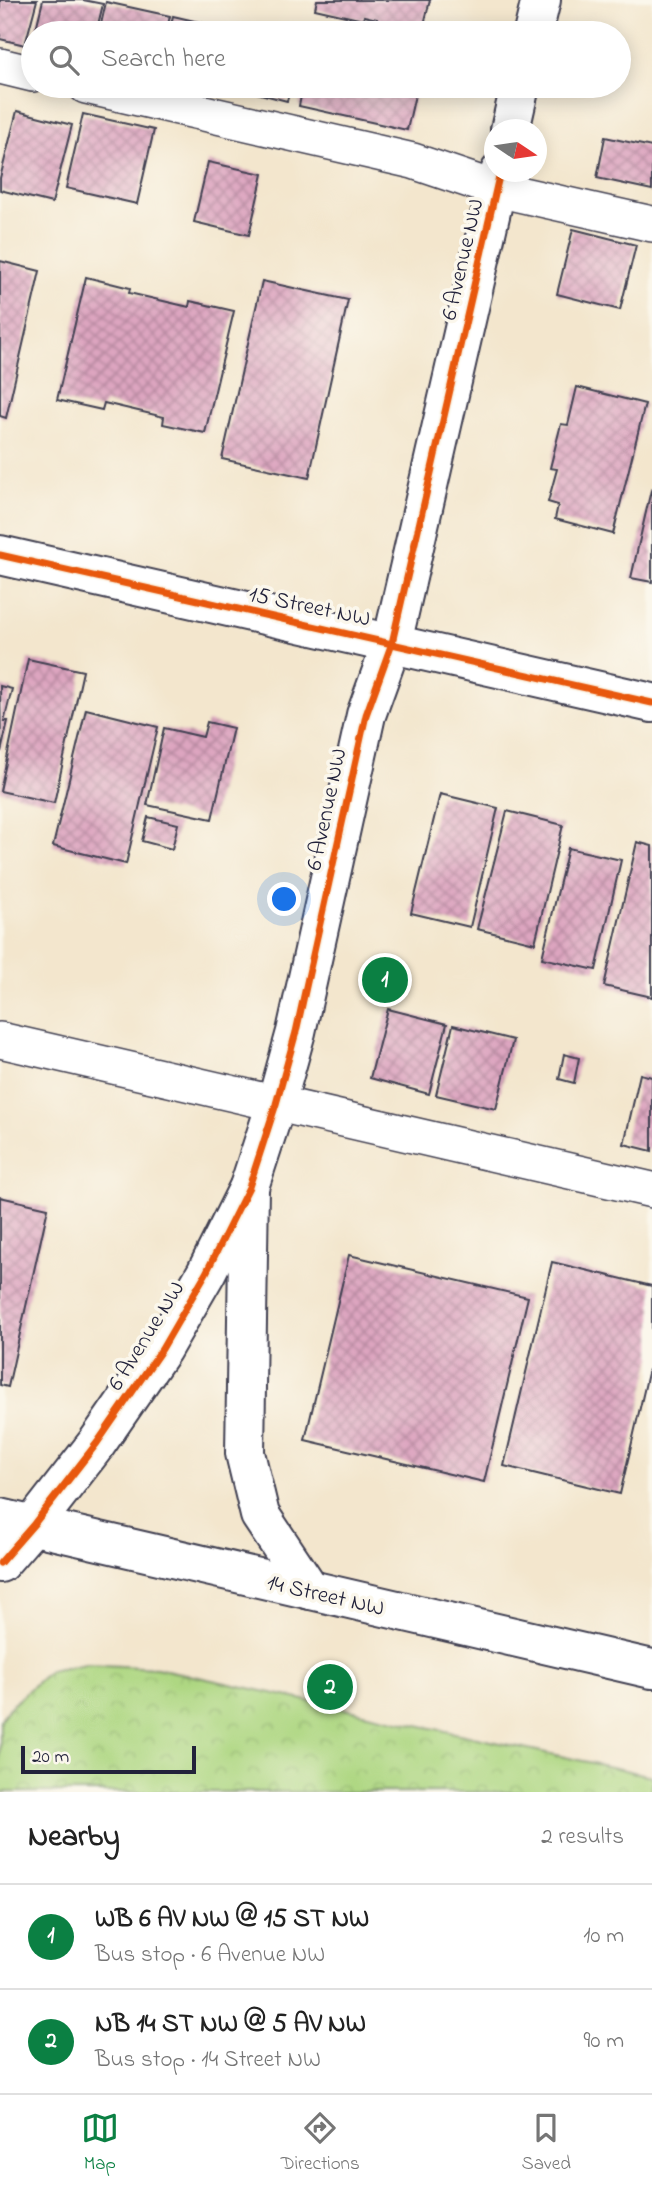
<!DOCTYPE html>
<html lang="en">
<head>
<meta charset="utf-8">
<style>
  :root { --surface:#fff; --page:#f6f6f6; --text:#222; --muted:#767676; --line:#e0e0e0; --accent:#0b8043 }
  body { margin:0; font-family:"Indie Flower",sans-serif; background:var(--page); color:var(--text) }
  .compass { position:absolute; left:484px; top:119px; width:63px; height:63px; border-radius:50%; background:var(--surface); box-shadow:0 4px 18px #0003; rotate:103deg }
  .scale { position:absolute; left:21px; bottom:18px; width:175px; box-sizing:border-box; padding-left:7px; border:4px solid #22223b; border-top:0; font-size:19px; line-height:24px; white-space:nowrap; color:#22223b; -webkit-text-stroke:5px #fbf7ec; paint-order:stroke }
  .you { position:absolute; left:285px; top:900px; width:24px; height:24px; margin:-18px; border:5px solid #fff; border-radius:50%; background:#1a73e8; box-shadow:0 0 0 10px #1a73e833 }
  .badge { display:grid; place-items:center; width:46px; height:46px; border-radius:50%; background:var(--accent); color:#fff; font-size:23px; font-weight:700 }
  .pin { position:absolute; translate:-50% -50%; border:4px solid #fff; box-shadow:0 2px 7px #0006 }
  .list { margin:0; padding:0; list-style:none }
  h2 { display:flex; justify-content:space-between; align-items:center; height:91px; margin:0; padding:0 28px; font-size:30px }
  h2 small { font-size:23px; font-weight:400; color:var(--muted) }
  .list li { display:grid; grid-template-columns:46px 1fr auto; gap:21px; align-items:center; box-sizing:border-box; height:105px; padding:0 28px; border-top:2px solid var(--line) }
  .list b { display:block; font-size:26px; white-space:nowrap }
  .list p { margin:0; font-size:23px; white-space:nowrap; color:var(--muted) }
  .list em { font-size:23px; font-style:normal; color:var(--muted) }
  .icon { flex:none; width:38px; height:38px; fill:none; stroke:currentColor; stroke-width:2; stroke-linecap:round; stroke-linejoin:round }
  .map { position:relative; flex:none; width:652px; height:1792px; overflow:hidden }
  .search { position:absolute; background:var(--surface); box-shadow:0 4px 18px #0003; left:21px; right:21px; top:21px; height:77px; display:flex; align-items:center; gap:18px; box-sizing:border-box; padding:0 24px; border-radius:38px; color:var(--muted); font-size:26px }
  .sheet { height:301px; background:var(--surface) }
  nav { display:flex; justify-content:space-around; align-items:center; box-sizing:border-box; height:98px; border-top:2px solid var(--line); background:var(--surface); font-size:19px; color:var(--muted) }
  nav a { display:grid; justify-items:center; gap:4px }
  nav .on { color:var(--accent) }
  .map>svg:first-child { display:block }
  .park { fill:url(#park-crowns); stroke:#687c5e; stroke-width:2 }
  .building { fill:url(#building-cross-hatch) }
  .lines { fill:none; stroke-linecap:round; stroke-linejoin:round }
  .service-casing { stroke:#413f51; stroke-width:38 }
  .minor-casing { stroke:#413f51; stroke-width:42 }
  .tertiary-casing { stroke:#413f51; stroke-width:42 }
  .secondary-casing { stroke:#413f51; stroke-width:42 }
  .service { stroke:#fff; stroke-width:35 }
  .minor { stroke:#fff; stroke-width:38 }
  .tertiary { stroke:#fff; stroke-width:38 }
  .secondary { stroke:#fff; stroke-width:38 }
  .cycleway-casing { stroke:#fbf7ec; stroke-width:11 }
  .cycleway { stroke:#e8590c; stroke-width:7 }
  .labels { text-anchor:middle; stroke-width:7; stroke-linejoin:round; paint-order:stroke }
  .street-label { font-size:23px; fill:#22223b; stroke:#fbf7ec }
</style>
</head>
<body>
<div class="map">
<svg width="652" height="1792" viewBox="0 0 652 1792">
  <defs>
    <pattern id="park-crowns" width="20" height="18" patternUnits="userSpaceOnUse" patternTransform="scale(1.75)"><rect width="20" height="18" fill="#aed782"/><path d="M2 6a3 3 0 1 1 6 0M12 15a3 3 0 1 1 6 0" fill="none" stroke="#95b871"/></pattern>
    <pattern id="building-cross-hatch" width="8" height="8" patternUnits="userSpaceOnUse" patternTransform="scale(1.75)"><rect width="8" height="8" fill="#dda5c0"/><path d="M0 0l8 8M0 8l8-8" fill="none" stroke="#b3869d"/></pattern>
  </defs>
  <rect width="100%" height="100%" fill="#fbf7ec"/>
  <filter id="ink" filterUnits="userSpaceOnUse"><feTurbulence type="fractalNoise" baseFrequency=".0143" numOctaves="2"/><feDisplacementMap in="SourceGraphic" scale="14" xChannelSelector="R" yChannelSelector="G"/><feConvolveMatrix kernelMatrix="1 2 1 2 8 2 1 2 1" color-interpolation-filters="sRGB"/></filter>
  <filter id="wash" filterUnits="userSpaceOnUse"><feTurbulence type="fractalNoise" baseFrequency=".00686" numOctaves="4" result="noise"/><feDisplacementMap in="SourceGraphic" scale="28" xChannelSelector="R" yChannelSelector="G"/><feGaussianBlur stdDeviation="1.57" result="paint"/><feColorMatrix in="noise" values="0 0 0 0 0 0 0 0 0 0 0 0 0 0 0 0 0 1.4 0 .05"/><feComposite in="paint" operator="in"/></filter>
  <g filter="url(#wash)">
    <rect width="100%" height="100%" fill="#f3e6cd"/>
    <!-- park -->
    <path class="park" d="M86,1664L157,1668L652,1776V1792H0V1720L10,1707L49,1671Z"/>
    <g id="blocks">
      <!-- building -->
      <g class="building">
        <path d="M0,0H37L25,45L0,39Z"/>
        <path d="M43,0H83L103,4L96,33H35Z"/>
        <path d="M317,0H430L423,29L415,27L414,33L375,25L377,19L364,16L363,20L315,9Z"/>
        <path d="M106,2L170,16L166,33H99Z"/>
        <path d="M173,16L229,29L228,33H169Z"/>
        <path d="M244,26L268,32V33H243Z"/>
        <path d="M230,86H291L287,101Z"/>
        <path d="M303,86H417L407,130L299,106Z"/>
        <path d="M17,111L72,125L52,203L0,190V178Z"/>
        <path d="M83,114L154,130L137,204L66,188Z"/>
        <path d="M605,137L652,147V190L597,178Z"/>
        <path d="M208,162L263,174L249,235L194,222Z"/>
        <path d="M573,229L636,245L620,310L557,294Z"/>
        <path d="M0,261L40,271L6,418L0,416Z"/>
        <path d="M86,277L130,288L129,293L189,307L190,301L234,311L205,433L163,424L164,417L104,403L102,410L57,400Z"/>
        <path d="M262,281L348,300L309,478L222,459Z"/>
        <path d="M577,387L645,404L613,534L555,519L558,505L548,502L557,469L550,468L561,424L568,425Z"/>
        <path d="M651,490L652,491V582L631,578Z"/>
        <path d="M28,659L83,671L54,803L0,791Z"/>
        <path d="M0,686L12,689L4,721H8L1,752Z"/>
        <path d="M86,709L158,727L126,864L53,846Z"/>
        <path d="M207,722L233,728L212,819L147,805L164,728L203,737Z"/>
        <path d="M440,794L498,808L470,927L411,913Z"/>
        <path d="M507,811L563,825L535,943L477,929Z"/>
        <path d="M148,817L178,824L172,849L142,841Z"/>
        <path d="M637,842L652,846V997L604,986Z"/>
        <path d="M568,848L621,860L596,970L542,958Z"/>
        <path d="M388,1009L447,1024L429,1094L370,1078Z"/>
        <path d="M453,1025L513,1040L496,1109L436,1095Z"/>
        <path d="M564,1054L579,1058L574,1083L559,1079Z"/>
        <path d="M640,1074L652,1077V1151L624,1144Z"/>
        <path d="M0,1197L48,1208L8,1387L0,1385Z"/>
        <path d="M349,1255L528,1297L484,1482L305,1440Z"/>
        <path d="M552,1262L652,1286V1356L620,1494L504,1466Z"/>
      </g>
    </g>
  </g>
  <g filter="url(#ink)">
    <use href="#blocks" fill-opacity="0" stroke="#413f51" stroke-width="2"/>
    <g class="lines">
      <!-- service casing -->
      <g class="service-casing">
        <g id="service">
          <path d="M0,66L33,74"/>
          <path d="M86,86L413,161L496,189L652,224"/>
          <path d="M0,1040L652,1190"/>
        </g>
      </g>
      <!-- minor casing -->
      <g class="minor-casing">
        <path id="minor" d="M0,555L652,703"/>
      </g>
      <!-- tertiary casing -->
      <g class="tertiary-casing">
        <g id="tertiary">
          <path d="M533,33L541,0"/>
          <path d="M510,130L520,86"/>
          <path d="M0,1563L34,1524L97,1443L162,1349L206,1273L249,1187L276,1104L296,1032L366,715L392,643L500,172"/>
        </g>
      </g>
      <!-- secondary casing -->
      <g class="secondary-casing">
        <g id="secondary">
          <path d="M249,1187L245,1453L260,1515L310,1590"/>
          <path d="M0,1518L652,1669"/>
        </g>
      </g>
      <!-- service -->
      <use href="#service" class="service"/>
      <!-- minor -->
      <use href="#minor" class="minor"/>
      <!-- tertiary -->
      <use href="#tertiary" class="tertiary"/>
      <!-- secondary -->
      <use href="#secondary" class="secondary"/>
      <!-- cycleway casing -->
      <g class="cycleway-casing">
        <g id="cycleway">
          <path d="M0,555L652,703"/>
          <path d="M0,1563L34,1524L97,1443L162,1349L206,1273L249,1187L276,1104L296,1032L366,715L392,643L500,172"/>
        </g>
      </g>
      <!-- cycleway -->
      <use href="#cycleway" class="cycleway"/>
    </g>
  </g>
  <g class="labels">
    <!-- street labels -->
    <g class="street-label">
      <text transform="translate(461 259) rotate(-77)" y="8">6 Avenue NW</text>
      <text transform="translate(310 605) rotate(12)" y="8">15 Street NW</text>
      <text transform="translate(325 809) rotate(-78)" y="8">6 Avenue NW</text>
      <text transform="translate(145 1335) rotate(-58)" y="8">6 Avenue NW</text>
      <text transform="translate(326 1594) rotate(13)" y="8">14 Street NW</text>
    </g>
  </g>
</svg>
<svg class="compass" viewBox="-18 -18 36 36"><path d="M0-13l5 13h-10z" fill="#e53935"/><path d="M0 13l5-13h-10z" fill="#767676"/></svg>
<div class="scale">20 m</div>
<div class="you"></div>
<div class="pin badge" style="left:385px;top:980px">1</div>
<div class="pin badge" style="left:330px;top:1687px">2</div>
<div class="search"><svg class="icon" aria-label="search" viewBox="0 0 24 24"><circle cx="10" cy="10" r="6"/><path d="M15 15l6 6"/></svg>Search here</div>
</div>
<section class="sheet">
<h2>Nearby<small>2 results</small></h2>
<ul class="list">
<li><span class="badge">1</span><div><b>WB 6 AV NW @ 15 ST NW</b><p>Bus stop · 6 Avenue NW</p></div><em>10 m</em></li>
<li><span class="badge">2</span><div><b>NB 14 ST NW @ 5 AV NW</b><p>Bus stop · 14 Street NW</p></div><em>90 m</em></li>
</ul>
</section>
<nav>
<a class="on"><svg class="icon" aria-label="map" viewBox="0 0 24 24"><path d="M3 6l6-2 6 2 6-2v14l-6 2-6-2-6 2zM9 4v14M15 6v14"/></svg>Map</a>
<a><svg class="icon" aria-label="directions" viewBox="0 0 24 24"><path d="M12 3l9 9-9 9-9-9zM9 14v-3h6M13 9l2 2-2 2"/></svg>Directions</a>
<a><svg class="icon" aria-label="saved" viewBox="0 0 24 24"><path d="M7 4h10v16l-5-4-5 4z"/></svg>Saved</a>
</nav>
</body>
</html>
